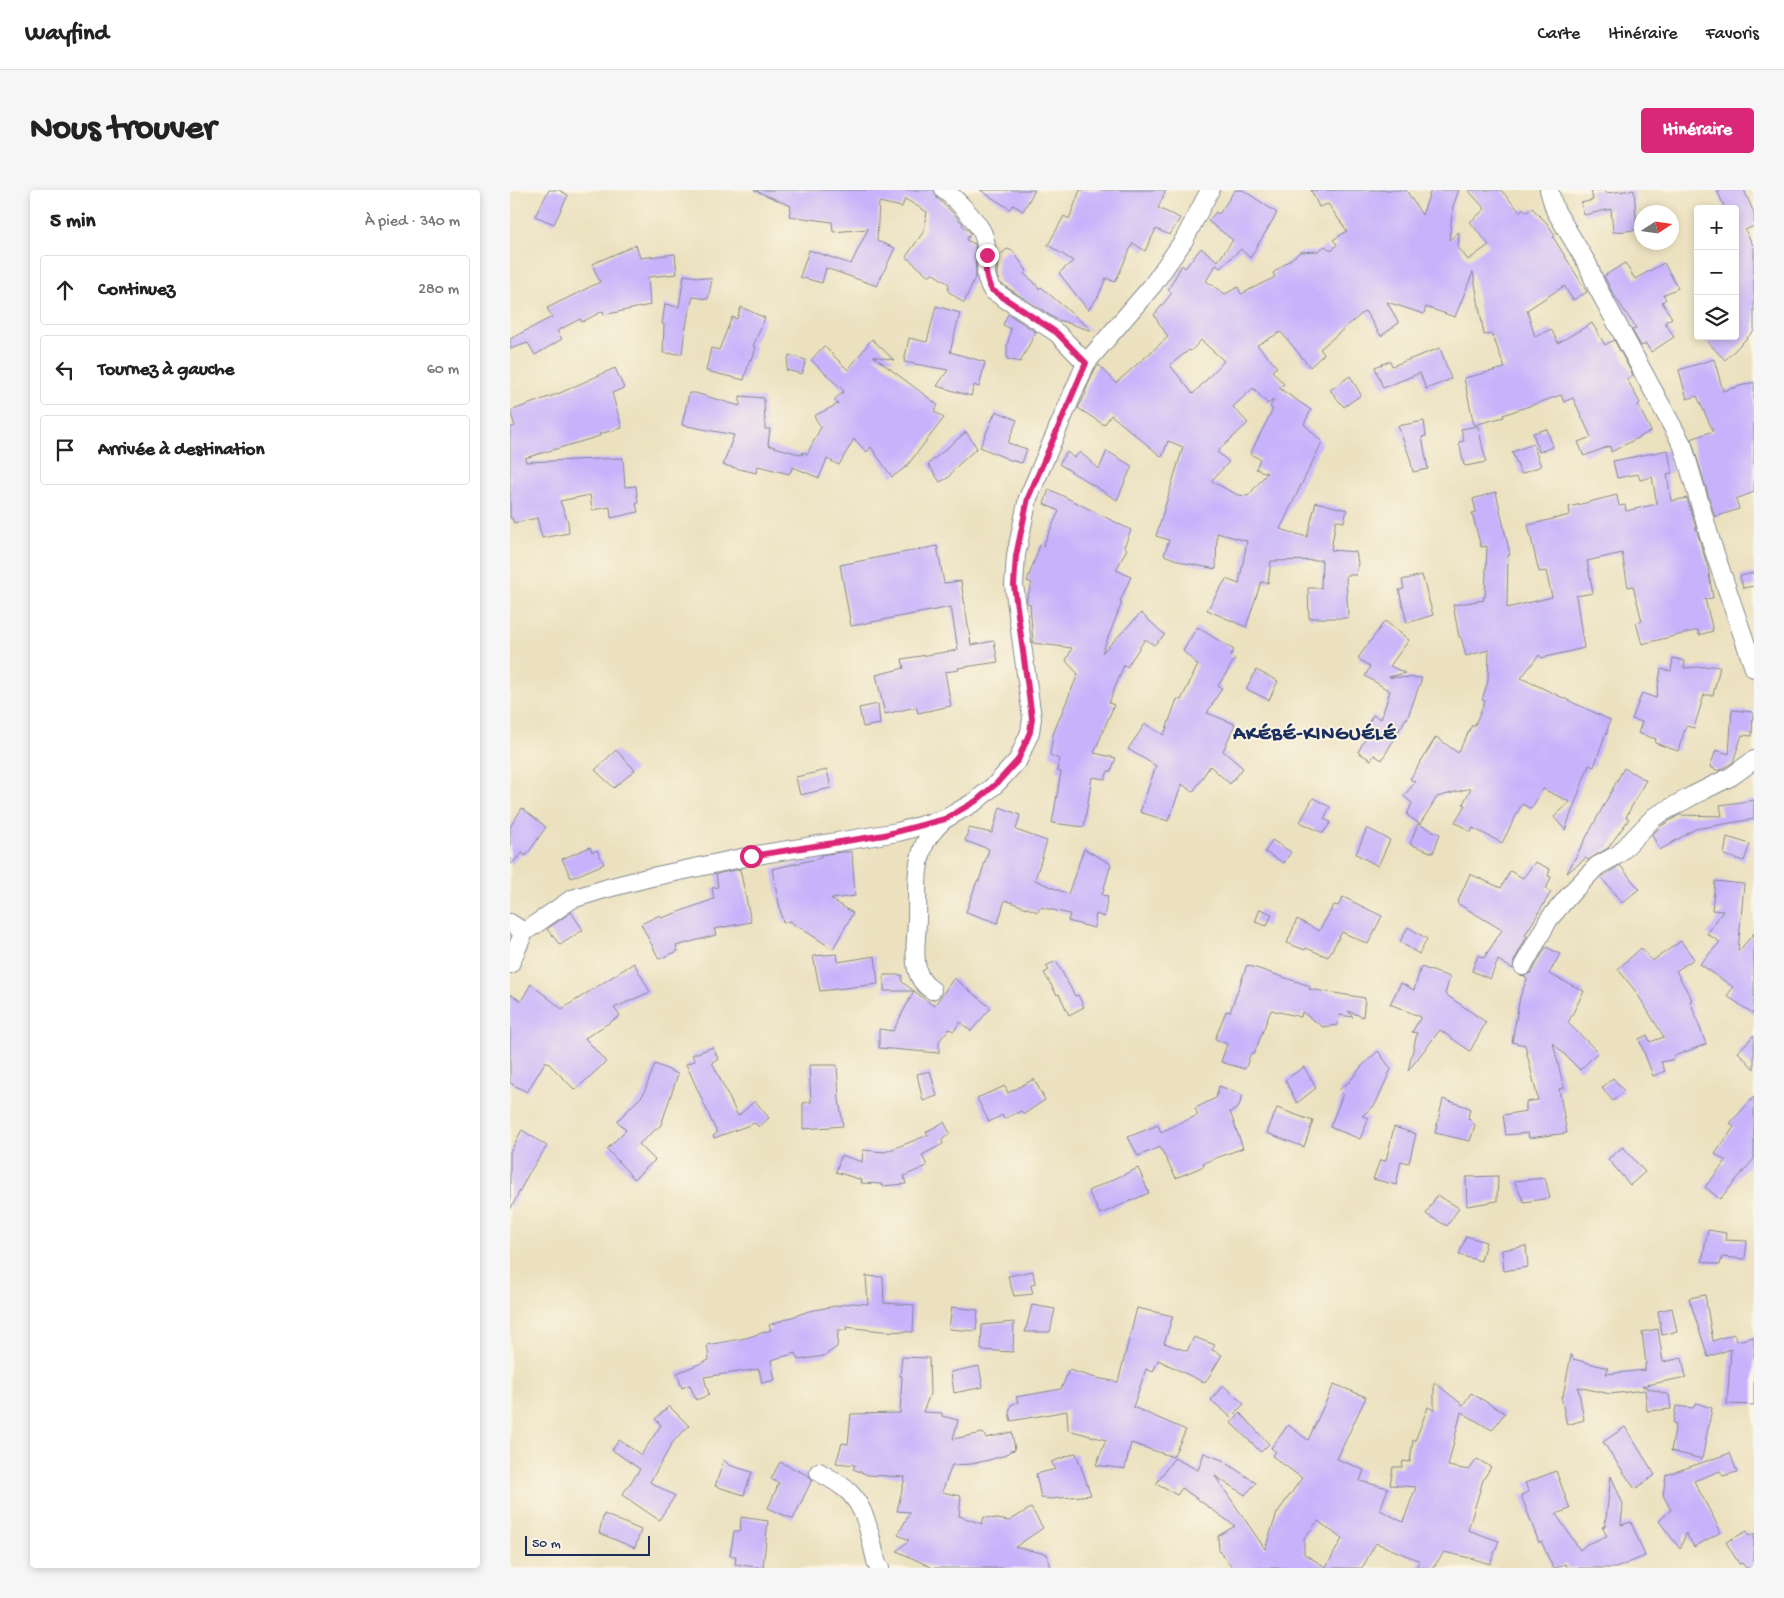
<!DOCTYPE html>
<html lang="fr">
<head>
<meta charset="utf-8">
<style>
  :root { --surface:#fff; --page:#f6f6f6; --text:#222; --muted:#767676; --line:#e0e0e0; --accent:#db2777 }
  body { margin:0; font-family:"Gochi Hand",sans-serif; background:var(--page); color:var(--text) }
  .controls { position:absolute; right:15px; top:15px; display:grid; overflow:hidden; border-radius:5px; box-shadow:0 2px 8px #0003 }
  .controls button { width:45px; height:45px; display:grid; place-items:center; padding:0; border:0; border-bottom:1px solid var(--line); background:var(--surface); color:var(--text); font:25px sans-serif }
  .compass { position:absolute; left:1124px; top:15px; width:45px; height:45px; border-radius:50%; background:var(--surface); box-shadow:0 2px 8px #0003; rotate:78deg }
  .scale { position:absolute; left:15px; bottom:12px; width:125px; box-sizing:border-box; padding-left:5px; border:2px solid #1b2f5e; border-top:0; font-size:14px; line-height:18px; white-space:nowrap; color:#1b2f5e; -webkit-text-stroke:4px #fcf5e5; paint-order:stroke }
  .stop { position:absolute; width:15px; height:15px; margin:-11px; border:4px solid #db2777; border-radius:50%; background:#fff }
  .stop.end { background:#db2777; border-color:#fff; box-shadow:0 1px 5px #0008 }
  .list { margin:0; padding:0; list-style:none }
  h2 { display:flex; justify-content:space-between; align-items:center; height:65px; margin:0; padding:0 20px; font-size:21px }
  h2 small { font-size:16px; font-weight:400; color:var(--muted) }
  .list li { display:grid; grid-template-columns:32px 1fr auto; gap:15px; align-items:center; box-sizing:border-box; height:70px; margin:0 10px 10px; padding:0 10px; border:1px solid var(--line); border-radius:5px }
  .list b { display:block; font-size:19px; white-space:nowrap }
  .list em { font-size:16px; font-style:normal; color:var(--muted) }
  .icon { flex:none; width:28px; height:28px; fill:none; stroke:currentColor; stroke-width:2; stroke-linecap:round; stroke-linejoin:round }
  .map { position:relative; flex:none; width:1244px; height:1378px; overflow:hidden; border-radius:5px }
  header { display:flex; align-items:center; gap:30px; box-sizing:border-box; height:70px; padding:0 25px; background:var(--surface); border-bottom:1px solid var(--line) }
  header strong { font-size:24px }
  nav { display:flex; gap:28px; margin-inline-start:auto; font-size:18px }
  .intro { display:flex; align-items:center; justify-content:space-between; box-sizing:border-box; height:120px; padding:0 30px }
  h1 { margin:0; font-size:35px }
  .button { padding:12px 22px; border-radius:5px; background:var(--accent); color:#fff; font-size:18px; font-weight:700 }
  main { display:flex; gap:30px; padding:0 30px }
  aside { flex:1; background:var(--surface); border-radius:5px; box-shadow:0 2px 8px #0003 }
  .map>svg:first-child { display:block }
  .building { fill:#c7b2fb; fill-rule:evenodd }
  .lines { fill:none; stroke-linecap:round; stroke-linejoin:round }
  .minor-casing { stroke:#83888e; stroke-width:20 }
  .minor { stroke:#fff; stroke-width:18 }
  .route { stroke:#db2777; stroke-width:6 }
  .labels { text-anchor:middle; stroke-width:4; stroke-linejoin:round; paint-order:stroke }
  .district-label { font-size:20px; font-weight:bold; letter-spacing:1px; fill:#1b2f5e; stroke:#fcf5e5 }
</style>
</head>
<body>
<header>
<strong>Wayfind</strong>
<nav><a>Carte</a><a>Itinéraire</a><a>Favoris</a></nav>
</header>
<div class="intro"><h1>Nous trouver</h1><a class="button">Itinéraire</a></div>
<main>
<aside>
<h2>5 min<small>À pied · 340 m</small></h2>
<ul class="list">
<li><svg class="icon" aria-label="ahead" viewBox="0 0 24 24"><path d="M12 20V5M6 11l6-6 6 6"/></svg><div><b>Continuez</b></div><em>280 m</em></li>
<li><svg class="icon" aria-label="left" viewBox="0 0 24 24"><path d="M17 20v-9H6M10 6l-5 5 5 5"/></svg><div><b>Tournez à gauche</b></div><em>60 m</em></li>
<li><svg class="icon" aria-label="arrive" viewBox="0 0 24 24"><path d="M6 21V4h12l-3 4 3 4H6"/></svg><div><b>Arrivée à destination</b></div></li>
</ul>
</aside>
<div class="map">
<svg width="1244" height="1378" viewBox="0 0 1244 1378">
  <rect width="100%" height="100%" fill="#fcf5e5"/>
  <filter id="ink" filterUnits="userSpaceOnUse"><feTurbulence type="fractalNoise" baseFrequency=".02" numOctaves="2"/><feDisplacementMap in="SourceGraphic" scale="10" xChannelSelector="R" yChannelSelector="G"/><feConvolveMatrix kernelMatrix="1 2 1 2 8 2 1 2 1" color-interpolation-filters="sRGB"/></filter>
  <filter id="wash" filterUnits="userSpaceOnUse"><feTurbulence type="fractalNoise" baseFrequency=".0096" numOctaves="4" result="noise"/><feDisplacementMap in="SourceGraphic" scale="20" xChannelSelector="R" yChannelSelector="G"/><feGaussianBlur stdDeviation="1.12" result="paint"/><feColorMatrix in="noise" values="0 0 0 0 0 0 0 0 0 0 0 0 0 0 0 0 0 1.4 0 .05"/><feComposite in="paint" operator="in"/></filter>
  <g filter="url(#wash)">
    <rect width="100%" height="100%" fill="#ebe1bf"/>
    <g id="blocks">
      <!-- building -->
      <g class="building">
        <path d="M39,0H49L58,5L44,34L25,26Z"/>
        <path d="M244,0H424L427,8L446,26L453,34L452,35L461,43L456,50L465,54L466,85L454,113L438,101L439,94L422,83L419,86L396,67L414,41L417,22L395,9L392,17L369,12L367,51L385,58L367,96L316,78L312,93L290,87L299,60L341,74L358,39L323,42L322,32L279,26L281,16Z"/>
        <path d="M470,0H525L513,21L503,15L500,19Z"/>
        <path d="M570,0H656L648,18L670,28L660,45L646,39L635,61L623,53L605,92L596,88L588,107L578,120L549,83L563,71L538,55L554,26L559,29Z"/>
        <path d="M725,0H733L767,23L740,68L731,59L710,78L706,75L696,91L715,104L728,97L731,104L765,87L763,83L790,62L808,61L815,56L822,61L827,54L823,50L837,41L818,14L809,17L801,0H896L912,25L921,0H949L943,16L939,50L949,42L948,57L958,70L979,55L960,32L975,19L958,0H991L1010,22L1013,18L1017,22L1022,18L1036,32L1045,45L1043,47L1077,102L1063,110L1054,96L1017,120L1025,147L1041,139L1048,153L1082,133L1095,155L1104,150L1123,185L1117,189L1130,213L1128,215L1141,241L1101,262L1100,256L1074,266L1068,252L1081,247L1063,208L1054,212L1051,205L993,225L994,227L964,235L954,188L995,178L982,144L974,145L963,82L945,127L916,117L914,124L877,112L889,133L871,146L855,121L810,159L814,164L800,177L771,142L747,155L767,177L762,181L774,194L769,198L801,220L794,234L812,252L770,339L797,347L806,312L837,320L834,332L826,330L821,360L846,362L848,373L846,385H836L838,428H799L798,398H811L812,370L761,371L758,393L751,392L736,437L697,420L716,389L729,394L737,351L707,343L706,379L675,373L654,365L659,350L646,346L673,257L658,251L652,267L601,225L594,235L568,218L576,203L575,202L585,179L589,175L606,193L658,147L644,125L662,103L658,100L672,75L675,78L691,58L708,71L723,50L698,31L706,22L709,24ZM691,150L714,171L683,204L660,175L679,160L681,161ZM743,198L758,214L764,209L760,217L763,219L740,264L750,269L746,279L757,283L738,306L728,305L701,291L719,272L707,262L738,233L723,217Z"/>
        <path d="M1081,0H1095L1096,3L1124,0L1127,40L1103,42L1101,19L1074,25L1071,13L1083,10Z"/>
        <path d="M1207,0H1234L1244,23V36L1235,40L1244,57V141L1215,170L1192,146H1225V19H1215Z"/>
        <path d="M126,55L130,68L165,64L167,84L138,87L140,115L94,125L93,121L72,132L70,129L47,141L52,149L25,165L18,153L0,159V149L42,127L37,118L90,92L82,74Z"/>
        <path d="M497,59L503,61L517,81L514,84L524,92L529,99L531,97L582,141L546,129L490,93L487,84L488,67Z"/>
        <path d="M1115,73L1125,89L1154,73L1168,98L1153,105L1156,109L1152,112L1162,128L1155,132L1164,147L1141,162L1136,154L1131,156L1122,140L1126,138L1102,102L1094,86Z"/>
        <path d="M174,85L202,89L198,109L183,107L178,125L176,138H175L172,164L153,163L154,134H152L155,114L169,117Z"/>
        <path d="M426,116L450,123L440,162L475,172L469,197L464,195L461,206L427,196L438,180L394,172L399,148L417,152Z"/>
        <path d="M231,117L255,128L243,156L246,157L242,170L240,169L234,190L196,181L201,158L209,160L222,127L227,129Z"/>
        <path d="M498,124L526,142L510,172L497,169V156L501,139L493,135Z"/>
        <path d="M362,149L384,170L363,166L428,215L424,221L434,228L396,277L382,287L361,257L357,262L344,249L329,275L317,269L309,288L283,277L279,284L248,276L246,283L213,275L224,245L172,235L179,203H185L230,216V206L254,208L255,239H260L258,255L292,265L293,262L297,264L311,237L304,226L328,214L324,210L334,201L301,170L314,156L338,180Z"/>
        <path d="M930,158L941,189L916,199L910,183L873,198L865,177L880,171L882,176Z"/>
        <path d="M279,165L296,170L292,184L276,180Z"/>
        <path d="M1204,169L1213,201L1244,192V302L1226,309L1229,319L1205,327L1181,249L1203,241L1187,206L1177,209L1169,180Z"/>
        <path d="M105,178L114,198L102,203L112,238L89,244L90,246L15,268L16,272L113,268L115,297L126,296L128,313H126L128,322L101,328L100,317L82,320L80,305L50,311L58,332L59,343L32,348L27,328L4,333L2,328H0V238L5,236L0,221L50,203Z"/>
        <path d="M840,186L851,205L834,217L820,200Z"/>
        <path d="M486,221L507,230L498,253L517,259L512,273L500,270L470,257Z"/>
        <path d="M914,231L916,246L912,247L918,279L903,282L900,268L888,236Z"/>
        <path d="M968,236L976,272L956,276L954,275L949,252L954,251L951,239Z"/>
        <path d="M1037,239L1043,257L1029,262L1023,243Z"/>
        <path d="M456,242L467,258L446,277L438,288L430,292L418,274Z"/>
        <path d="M1023,254L1031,276L1011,284L1002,262Z"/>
        <path d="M1158,260L1162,283L1157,284L1161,311L1177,308L1198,378L1203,408L1195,409L1203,441L1189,445L1188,440L1132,454L1126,433L1132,431L1123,396L1118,397L1112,363L1077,371L1083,403L1066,406L1074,458L1032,468L1029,465L1011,488L1100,530L1096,545H1095L1084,577L1079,575L1055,640L1044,627L1060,612L1033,599L1021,619L1012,614L992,653L963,638L961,642L945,632L955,615L953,614L961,598L927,607L910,634L897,625L902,613L894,606L905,592L900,589L926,547L948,563L962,535L964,537L975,511L972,510L978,491L979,460L956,466L951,447H949L943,415L974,410L973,407H975L977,356L971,357L962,323L966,322L963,309L986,302L1000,365H998L997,418L1042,407L1036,381L1029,382L1018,335L1060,325L1059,317L1107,305L1109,316L1115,315L1116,321L1147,314L1142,287L1130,290L1128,284L1107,288L1103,271Z"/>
        <path d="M597,261L622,276L607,310L549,274L557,262L564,268L570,262L589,279Z"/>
        <path d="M539,299L621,340L614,357L617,359L606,380L621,387L610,411L612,412L592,463L631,423L655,445L644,455L635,449L617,477L614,475L599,513L604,515L584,563L606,568L601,581H598L595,589L582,587L574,637L542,633L551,582L547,581L549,569L540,565L543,544L568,484L556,471L562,458L523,453L520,414L517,413V408L522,393L517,391L530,355L533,356L549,321L534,314Z"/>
        <path d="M427,356L434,393L451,391L461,455L484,451L488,472L448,478L449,480L435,482L441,516L408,523L406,517L375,524L366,485L394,478L392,469L448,460L441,417L341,436L330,375Z"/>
        <path d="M1244,383V396L1233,398L1230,386Z"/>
        <path d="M912,385L923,425L897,433L889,400L894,399L892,390Z"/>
        <path d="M875,431L899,450L880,476L895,483L879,487L912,488L897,529L896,528L872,570L864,565L861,570L848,562L858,544L853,542L863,525L871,529L880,501L855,486L860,477L848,468Z"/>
        <path d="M687,437L724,460L720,466L725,469L708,496L712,498L697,523L725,534L713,561L733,578L720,594L700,576L683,602L672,594L658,631L630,622L646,576L618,559L635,534L654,545L667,509L671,510L688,475L673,461Z"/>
        <path d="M1163,468L1175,471L1174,478L1203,476L1210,477L1203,505H1194L1184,538L1176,536L1168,561L1145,553L1146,549L1128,543L1132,532L1122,529L1132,503L1146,508L1151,479L1161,481Z"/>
        <path d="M746,480L768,491L759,510L736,499Z"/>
        <path d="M368,514L370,534L353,537L349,518Z"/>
        <path d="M1222,520L1243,522L1242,546L1232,545L1223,572L1209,581L1200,577L1206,560L1219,564Z"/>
        <path d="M106,560L125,580L104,598L85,580Z"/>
        <path d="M1114,578L1136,590L1116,627L1119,629L1098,658L1078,670L1076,668L1057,683Z"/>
        <path d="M317,580L321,598L290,605L286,587Z"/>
        <path d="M803,608L820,617L814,629L821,632L813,643L790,632Z"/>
        <path d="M1244,610V629L1185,639L1150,660L1142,645L1151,636L1169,625L1212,626L1210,615Z"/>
        <path d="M490,617L510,625L506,640L537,651L525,690L558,704L574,659L601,674L592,705L598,706L594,727L586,724L584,738L558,731L560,724L530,717L528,722L495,710L488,733L456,722L467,691H469L479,659L455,651L459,638L482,643Z"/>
        <path d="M12,618L36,637L16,666L12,663L0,675V637Z"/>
        <path d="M908,634L930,644L923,663L900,654Z"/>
        <path d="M857,638L880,650L868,676L846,664Z"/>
        <path d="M1217,647L1240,654L1234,671L1214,665Z"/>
        <path d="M762,650L781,662L774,673L755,662Z"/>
        <path d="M80,657L82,662L87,660L94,674L61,688L52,669Z"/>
        <path d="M331,662H342L345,706L321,709L343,723L323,759L289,737L287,738L281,731L273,733L262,679L311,668V665Z"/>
        <path d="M1025,672L1040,679L1038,686L1041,687L1036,699L1041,702L1015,745L1017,746L1004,771L1003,779L988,770L980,789L962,781L968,765L974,768L992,740L947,713L960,684L991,698L1000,681L1013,688Z"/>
        <path d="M1110,675L1129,699L1112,713L1091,687Z"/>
        <path d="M230,679L241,732L204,739L206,745L166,756L168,761L149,769L131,734L150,725L152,728L204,709L202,698L208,697L206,684Z"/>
        <path d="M1205,691L1234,694L1228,762L1244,743V824L1217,806L1223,797L1190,774L1210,752L1197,744L1213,721L1202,720Z"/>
        <path d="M833,707L872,726L858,754L832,742L818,767L796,758L795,760L777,753L787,729L809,741L824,715L828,716Z"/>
        <path d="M750,719L762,724L757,736L745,732Z"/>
        <path d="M61,722L73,740L50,755L37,739Z"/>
        <path d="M898,737L917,749L909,764L890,752Z"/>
        <path d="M1171,751L1184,769L1166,781L1182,810L1180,811L1196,854L1164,866L1165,869L1151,872L1155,881L1143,886L1129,849L1137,845L1140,852L1154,847L1126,802L1108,779L1131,758L1142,771Z"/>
        <path d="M1036,757L1050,764L1039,784L1074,801L1058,833L1088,862L1070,880L1043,853L1054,898L1049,899L1057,943L1019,948L1018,943L996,945L993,925L1016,921V912L1028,910L1015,855L1002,852L1010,807L1017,789L1014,786L1022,782Z"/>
        <path d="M327,764L328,772L365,766L368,794L310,801L303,766Z"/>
        <path d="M546,771L565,806L568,805L574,817L559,825L549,804L547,805L534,783L539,780L536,776Z"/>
        <path d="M124,773L140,802L104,818L110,826L75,848L96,872L65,900L36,871L17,902L0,893V804L11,811L21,794L52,819Z"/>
        <path d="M737,775L800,796L799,799L855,808L853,827L838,821L843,827L829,825L828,835L813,837L792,822L791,827L761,820L744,864L741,863L735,879L711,872L717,854L705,849L716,821L720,822Z"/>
        <path d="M911,777L940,787L935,804L976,832L960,861L930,840L898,881L907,843L902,842L911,827L880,814L891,793L904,800Z"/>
        <path d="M374,785H392V792L424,816L444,788L481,818L461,841L450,832L444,841L439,839L429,851V863L369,858V839L383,841L404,801H374Z"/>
        <path d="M1244,845V879L1228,862Z"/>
        <path d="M203,857L208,869L202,872L228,926L245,911L259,928L249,937L245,933L204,948L203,946L207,943L176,874L185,871L182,865Z"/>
        <path d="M868,861L881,879L865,915L852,926L859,928L850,949L820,937L833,904L829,900L840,891L852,876Z"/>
        <path d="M145,874L168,884L151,935L129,954L145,970L124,989L97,959L116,940L107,931L133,905Z"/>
        <path d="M299,875H327L329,909L333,936L293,939V913L301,912Z"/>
        <path d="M794,877L806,898L787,913L775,890Z"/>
        <path d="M420,881L427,906L413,911L407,884Z"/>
        <path d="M1103,888L1114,901L1103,911L1092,898Z"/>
        <path d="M524,889L535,910L514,924L511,921L494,929L492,925L479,932L467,908L495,896L498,903Z"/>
        <path d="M709,896L733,905L728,918L720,922L733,958L693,973L694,976L666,988L650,957L628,966L618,947L648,935L651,942L688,925L685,918L706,908Z"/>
        <path d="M1244,907V969L1210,1009L1195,997L1216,971L1205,964L1224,937L1220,933Z"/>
        <path d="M933,909L960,918L958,928L965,935L960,951L925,943Z"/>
        <path d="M767,918L803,931L794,957L757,943Z"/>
        <path d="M434,932L440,943L432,950L433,954L412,965L417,976L394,986L396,994L372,996V994L351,993L352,990L326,982L331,965L352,972L353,960L375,962L418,945L416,942Z"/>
        <path d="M884,937L906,944L899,973L891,971L886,995L863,989L870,970L876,971Z"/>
        <path d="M12,940L37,956L19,983L0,1020V962Z"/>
        <path d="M1113,957L1135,982L1120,995L1098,969Z"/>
        <path d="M628,978L639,1003L590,1024L578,1001Z"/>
        <path d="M988,986L987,1011L957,1016L956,987Z"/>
        <path d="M1035,988L1040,1008L1014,1012L1004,991Z"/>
        <path d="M927,1005L949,1018L937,1036L916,1024Z"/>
        <path d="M1198,1040L1216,1043L1215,1050L1237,1051L1235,1069L1212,1067L1210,1075L1192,1071Z"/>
        <path d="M956,1046L976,1052L971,1071L949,1065Z"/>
        <path d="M1016,1056L1018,1077L994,1081L992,1060Z"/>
        <path d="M523,1081L525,1094L521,1095L523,1104L504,1106L498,1086Z"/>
        <path d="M356,1086L373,1087L374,1113L404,1115L403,1142L372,1141L336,1137L337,1140H328L327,1157L314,1166L288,1170L286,1163L261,1170L265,1190L252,1193L249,1179L194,1187L199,1205L186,1210L180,1195L172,1198L167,1183L199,1170L197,1155L236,1148L261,1140L259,1135L299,1121L342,1113L358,1114Z"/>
        <path d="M1195,1105L1203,1151L1224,1144L1227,1151L1244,1147V1215L1217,1214L1221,1159L1198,1167L1179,1108Z"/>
        <path d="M522,1115L545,1119L540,1142H515Z"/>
        <path d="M442,1117L468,1120L466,1141L439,1139Z"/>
        <path d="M627,1118L663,1126L654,1153L677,1161L684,1147L705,1155L702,1160L712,1165L695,1193L648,1170L643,1182L636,1179L623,1217L676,1240L663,1267L621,1253L615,1279L586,1275L596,1250L558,1240L557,1221L501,1231L499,1223L501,1215L508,1212L506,1207L551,1199L559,1180L586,1188L608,1192Z"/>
        <path d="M1162,1118L1167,1142L1152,1145L1148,1121Z"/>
        <path d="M504,1132L503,1162L471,1160L472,1135Z"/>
        <path d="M1148,1139L1153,1172L1172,1168L1176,1187L1132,1196L1159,1205L1161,1219L1137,1221L1135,1200L1100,1204L1068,1197L1074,1230L1057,1235L1051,1206H1053L1061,1165H1062L1063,1169L1098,1178L1096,1184L1135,1180V1174H1136L1132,1142Z"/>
        <path d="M392,1167L419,1168L420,1204L413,1222L432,1223V1226L448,1230L443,1249L473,1243L476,1248L502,1242L505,1260L500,1261L496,1265L479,1270L461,1274L442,1275L432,1302L451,1306L449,1326L472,1334L474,1327L499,1331L521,1318L533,1338L505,1357L537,1364L541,1378H423L387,1361L399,1350L388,1345L400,1322L387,1321L395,1287L358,1285L343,1279L345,1275L326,1273L332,1253L338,1254L341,1224L390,1223L392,1186H390Z"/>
        <path d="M469,1176L473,1197L444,1203L441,1182Z"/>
        <path d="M924,1192L953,1215L961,1203L995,1223L982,1240L951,1222L938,1276L959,1280L967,1269L981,1277L973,1290L958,1340L989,1351L980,1374L964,1369L934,1362L923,1378H905L910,1371L866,1353L852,1378H723L709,1360L708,1346L725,1336L672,1298L667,1305L646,1294L664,1268L688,1280L694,1263L712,1270L746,1293L735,1305L705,1286L755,1359L767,1323L792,1288L762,1266L766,1262L761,1258L778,1235L798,1250L824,1194L856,1207L827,1269L854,1280L850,1291L878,1298L870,1320L893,1332L906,1297L880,1295L883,1277H892L893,1271L900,1272L903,1250L905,1251L918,1217L924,1220ZM808,1331L832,1349L816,1377L794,1364V1348Z"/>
        <path d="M713,1195L734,1214L721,1227L701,1210Z"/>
        <path d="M1186,1213L1202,1218L1192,1269L1161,1261L1166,1234L1163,1233L1166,1216L1183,1218Z"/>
        <path d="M159,1216L179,1236L163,1252L140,1292L165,1306L149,1330L112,1305L130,1279L102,1260L109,1250L131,1265L151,1235L145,1229Z"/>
        <path d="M730,1223L759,1254L751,1262L721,1233Z"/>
        <path d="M1115,1237L1145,1285L1125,1299L1093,1252Z"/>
        <path d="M566,1263L581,1305L541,1309L531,1308L526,1284L546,1279L541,1272Z"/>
        <path d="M1220,1263L1227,1282L1213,1286L1210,1281L1184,1291L1211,1342L1184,1357L1176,1343L1170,1359L1149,1331L1161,1320L1153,1305L1156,1285Z"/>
        <path d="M214,1270L219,1275L242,1282L234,1305L205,1296Z"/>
        <path d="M270,1272L299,1286L302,1290L283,1329L258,1318L269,1293L261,1289Z"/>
        <path d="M1046,1281L1060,1319L1046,1324L1070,1360L1077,1354L1097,1346L1092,1337L1095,1336L1101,1286L1113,1314L1111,1335L1121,1332L1135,1366L1106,1378H1058L1055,1374L1047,1378H1043L1031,1351L1029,1353L1011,1305L1019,1302L1015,1293Z"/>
        <path d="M94,1324L131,1340L125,1358L89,1343Z"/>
        <path d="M231,1327L258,1331L253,1378L225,1374L226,1366H220L224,1341H230Z"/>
        <path d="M1237,1341L1239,1346L1244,1343V1378H1236L1232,1373L1229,1374L1216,1352Z"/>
      </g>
    </g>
  </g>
  <g filter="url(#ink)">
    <use href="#blocks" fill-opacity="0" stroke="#83888e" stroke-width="1"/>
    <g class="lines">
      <!-- minor casing -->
      <g class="minor-casing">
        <g id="minor">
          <path d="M434,0C445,8 464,28 471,40C475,46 476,55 477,62C478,78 472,83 482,100L547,143L576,173"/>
          <path d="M1039,0L1045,20L1078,75L1086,95L1173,256L1202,355L1244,478"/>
          <path d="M0,733L14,742"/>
          <path d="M0,774L14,742L62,709L98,698L137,688L241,666L388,642L435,629L466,611L487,593L508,570L520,542L522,528L504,395L506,365L518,308L576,173L642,96L674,50L700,0"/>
          <path d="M1013,776L1039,729L1063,701L1087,676L1109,664L1144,627L1182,606L1222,586L1244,570"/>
          <path d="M422,800C414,795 409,788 407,779C403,762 407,745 407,729C408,702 404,679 415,653C420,643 427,637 434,629"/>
          <path d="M309,1282C319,1288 330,1293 339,1302C358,1321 360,1349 367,1374L370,1378"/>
        </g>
      </g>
      <!-- minor -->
      <use href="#minor" class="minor"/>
    </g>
  </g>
  <g class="lines" filter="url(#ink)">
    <!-- route -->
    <path class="route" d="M241,666L374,645L435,629L466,611L487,593L508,570L520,542L522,528L504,395L506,366L518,308L576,173L547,143L482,100C475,88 475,78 477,65"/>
  </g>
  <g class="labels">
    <!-- district labels -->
    <g class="district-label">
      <text x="805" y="549">AKÉBÉ-KINGUÉLÉ</text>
    </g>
  </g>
</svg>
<div class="controls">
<button>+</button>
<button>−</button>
<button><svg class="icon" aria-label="layers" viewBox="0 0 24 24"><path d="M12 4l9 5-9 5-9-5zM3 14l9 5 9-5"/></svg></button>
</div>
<svg class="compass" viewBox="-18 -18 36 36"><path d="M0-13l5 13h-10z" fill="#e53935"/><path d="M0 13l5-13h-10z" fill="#767676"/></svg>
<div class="scale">50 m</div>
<div class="stop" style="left:241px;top:666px"></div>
<div class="stop end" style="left:477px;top:65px"></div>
</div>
</main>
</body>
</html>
